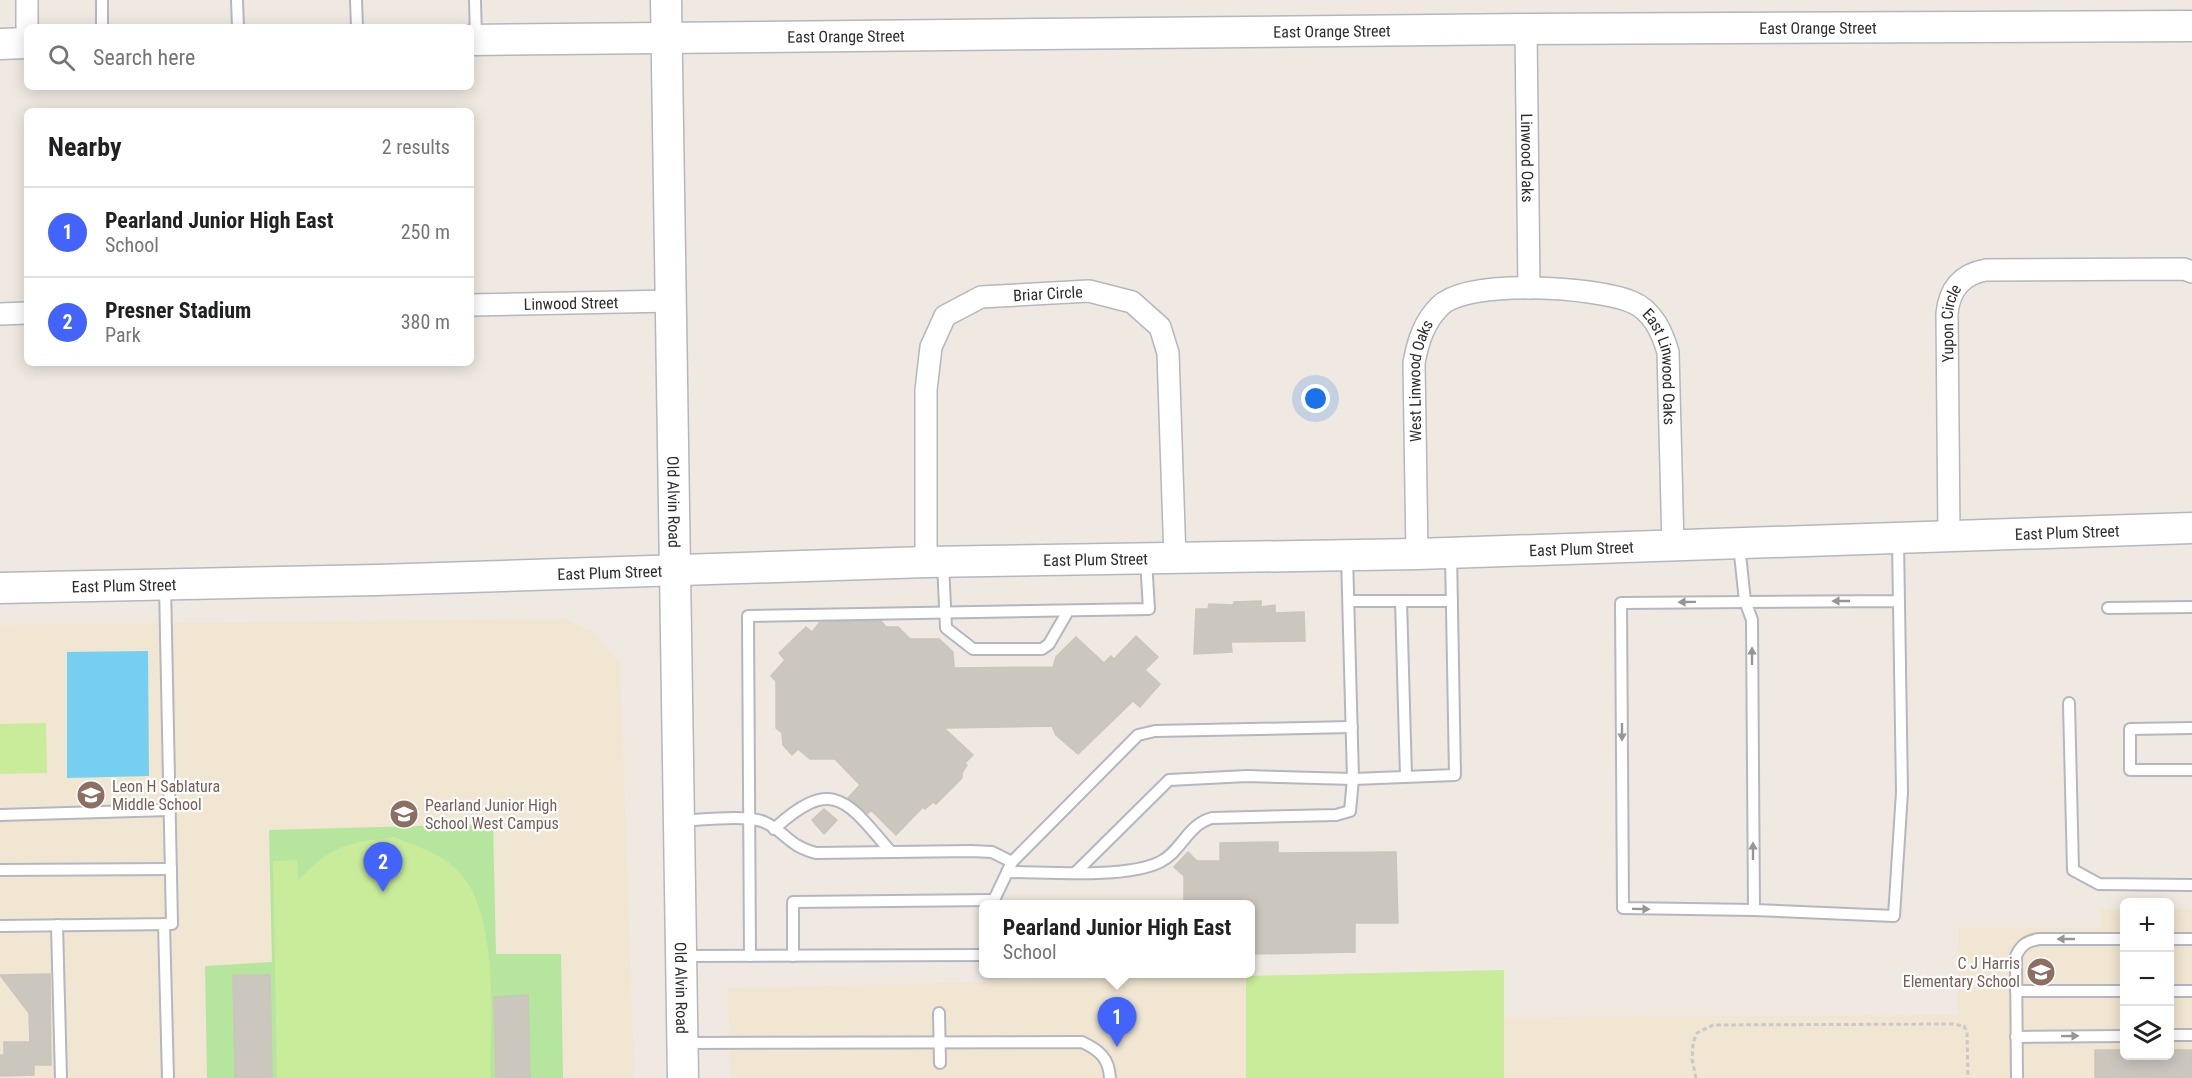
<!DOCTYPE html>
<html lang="en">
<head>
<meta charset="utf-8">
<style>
  :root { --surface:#fff; --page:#f6f6f6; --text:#202124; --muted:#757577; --line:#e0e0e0; --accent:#4264fb }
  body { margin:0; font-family:"Roboto Condensed",sans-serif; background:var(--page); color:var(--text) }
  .controls { position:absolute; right:18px; bottom:18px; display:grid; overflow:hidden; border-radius:9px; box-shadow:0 3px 15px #0003 }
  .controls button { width:54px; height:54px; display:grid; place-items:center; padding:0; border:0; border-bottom:2px solid var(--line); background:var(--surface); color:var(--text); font:30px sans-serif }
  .you { position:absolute; left:1316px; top:399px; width:21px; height:21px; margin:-15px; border:4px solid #fff; border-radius:50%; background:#1a73e8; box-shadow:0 0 0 9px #1a73e833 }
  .badge { display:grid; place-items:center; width:39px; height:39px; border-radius:50%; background:var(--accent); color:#fff; font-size:20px; font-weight:700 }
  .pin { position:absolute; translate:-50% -50px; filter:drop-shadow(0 2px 3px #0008) }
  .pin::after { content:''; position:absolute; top:32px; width:21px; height:18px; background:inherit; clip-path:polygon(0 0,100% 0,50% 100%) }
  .popup { position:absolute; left:979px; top:900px; width:276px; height:78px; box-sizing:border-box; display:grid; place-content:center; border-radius:9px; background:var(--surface); filter:drop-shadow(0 2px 4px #0005); font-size:20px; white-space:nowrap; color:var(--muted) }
  .popup b { font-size:22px; color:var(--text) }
  .popup::after { content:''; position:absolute; left:50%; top:100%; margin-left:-12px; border:12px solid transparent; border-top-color:var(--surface) }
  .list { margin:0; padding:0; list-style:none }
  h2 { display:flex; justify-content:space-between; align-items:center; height:78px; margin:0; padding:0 24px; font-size:26px }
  h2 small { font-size:20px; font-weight:400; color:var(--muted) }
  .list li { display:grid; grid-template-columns:39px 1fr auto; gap:18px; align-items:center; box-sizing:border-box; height:90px; padding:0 24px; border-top:2px solid var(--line) }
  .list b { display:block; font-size:22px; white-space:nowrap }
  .list p { margin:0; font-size:20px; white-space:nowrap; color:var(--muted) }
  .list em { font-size:20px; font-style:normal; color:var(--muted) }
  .icon { flex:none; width:33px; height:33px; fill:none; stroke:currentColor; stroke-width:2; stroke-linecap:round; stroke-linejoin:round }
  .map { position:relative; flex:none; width:2192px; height:1078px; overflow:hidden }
  .search { position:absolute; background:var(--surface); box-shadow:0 3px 15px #0003; left:24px; top:24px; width:450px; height:66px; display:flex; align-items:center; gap:15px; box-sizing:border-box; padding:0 21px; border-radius:9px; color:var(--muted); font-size:22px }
  .panel { position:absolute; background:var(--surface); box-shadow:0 3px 15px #0003; left:24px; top:108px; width:450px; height:258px; border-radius:9px }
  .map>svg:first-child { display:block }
  .education { fill:#f0e6d1 }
  .green { fill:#b6e59e }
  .pitch { fill:#c9ec9a }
  .water { fill:#75cff0 }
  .building { fill:#cbc7bf; stroke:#cbc5ba; stroke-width:1.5 }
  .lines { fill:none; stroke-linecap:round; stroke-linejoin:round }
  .lane-casing { stroke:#b4b7c1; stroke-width:14 }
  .street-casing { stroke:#b4b7c1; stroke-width:24 }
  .secondary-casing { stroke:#b4b7c1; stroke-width:33 }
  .path { stroke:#c9c9c9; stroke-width:3; stroke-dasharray:4.5 3; stroke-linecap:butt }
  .lane { stroke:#fff; stroke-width:10 }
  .street { stroke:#fff; stroke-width:21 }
  .secondary { stroke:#fff; stroke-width:30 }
  .oneway { fill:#969696 }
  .labels { text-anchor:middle; stroke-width:4.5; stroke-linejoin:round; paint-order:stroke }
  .street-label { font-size:16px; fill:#2e2e2e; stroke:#fff }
  .education-label { font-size:16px; fill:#785e54; stroke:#fff; text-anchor:start }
</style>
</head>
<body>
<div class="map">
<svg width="2192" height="1078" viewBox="0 0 2192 1078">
  <rect width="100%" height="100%" fill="#efe9e1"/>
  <!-- education -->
  <g class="education">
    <path d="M564,619L595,633L620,664L634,1078H0V625Z"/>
    <path d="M2101,909H2124V1056H2170V909H2192V1078H730L728,988L1504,970V1017L1957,1015L1959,928H2101Z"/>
  </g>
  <!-- green -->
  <path class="green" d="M493,824L496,954H561L563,1078H207L205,966L272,962L269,830Z"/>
  <!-- pitch -->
  <g class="pitch">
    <path d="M46,723L47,773L0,774V724Z"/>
    <path d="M394,837C411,844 430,850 445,860C503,896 490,1018 490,1078H277L273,861L297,860L298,881C329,846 350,842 394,837Z"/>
    <path d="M1504,970V1078H1246V976Z"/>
  </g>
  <!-- water -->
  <path class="water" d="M148,651L149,776L67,778V652Z"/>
  <!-- building -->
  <g class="building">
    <path d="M1261,601V607L1275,605V613L1304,612L1305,641L1231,642L1232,652L1194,654L1196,609H1208L1209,604L1233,605L1234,602Z"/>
    <path d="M881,621L886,627H898L910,639H939L953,652L954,668L1053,667L1056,657L1076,637L1104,663L1111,656L1114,659L1136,636L1158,657L1145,670L1160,684L1140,707L1133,701L1078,754L1056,735L1052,726L944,728L973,755L965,763L967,765L962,773V778L936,804L933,802L925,809L923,807L896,835L871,810L867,814L848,798L860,785L835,759H810L798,749L792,755L783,745L782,733L776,728V681L771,676L785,660L779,653L806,627L812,632L820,622Z"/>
    <path d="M824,809L837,820L824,834L812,820Z"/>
    <path d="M1278,842V853L1396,852L1398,923H1355V952L1251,954V904H1184V876L1174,867L1188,852L1197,861H1220V843Z"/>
    <path d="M50,974L51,1065H34V1075L0,1076V1055H4V1042H30L29,1013L0,975Z"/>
    <path d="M233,975H270L272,1078H235Z"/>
    <path d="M528,995L530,1078H496L494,997Z"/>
    <path d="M2095,1050H2124V1056H2169V1050H2192V1078H2095Z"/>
  </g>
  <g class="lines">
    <!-- lane casing -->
    <g class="lane-casing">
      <g id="lane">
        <path d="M237,0L238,27"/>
        <path d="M356,0L357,27"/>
        <path d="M475,0L476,39"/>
        <path d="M102,27V0"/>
        <path d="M1898,541L1902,792L1894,916L1754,910L1623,908L1621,603L1899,601"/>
        <path d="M1739,545L1745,601L1752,620L1754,910"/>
        <path d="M943,563L946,628L973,649H1042L1049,644L1068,611"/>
        <path d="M1349,601H1452"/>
        <path d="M1401,601L1406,776"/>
        <path d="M2108,608L2192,607"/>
        <path d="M2069,703L2073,870L2099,884L2192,885"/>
        <path d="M2192,728L2130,729V770H2192"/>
        <path d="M0,815L169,810"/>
        <path d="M680,821C702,820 746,814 764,822C785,831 788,846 816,853L971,851L992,852L1012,862"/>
        <path d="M774,829C833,775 847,801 891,852"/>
        <path d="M0,870L171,869"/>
        <path d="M1007,872C1047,872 1125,879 1160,862C1181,852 1188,824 1212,818L1336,815L1350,811L1353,779L1347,556"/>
        <path d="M1076,872L1169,780L1247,776L1353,779L1455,775L1451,553"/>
        <path d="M992,904L1012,862L1138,735L1155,731L1352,727"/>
        <path d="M164,924L168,1078"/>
        <path d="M57,925L61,1078"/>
        <path d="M0,926L172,924L165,585"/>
        <path d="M2170,939H2192"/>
        <path d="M682,956L984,955"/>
        <path d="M750,956L748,616L1149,609L1146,560"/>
        <path d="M793,956V902L992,900"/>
        <path d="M2016,991H2124"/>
        <path d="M2170,991H2192"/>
        <path d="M939,1013L940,1063"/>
        <path d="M2170,1035H2192"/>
        <path d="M2016,1037L2124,1036"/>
        <path d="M683,1043L1082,1042C1099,1050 1109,1058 1110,1078"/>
        <path d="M2017,1078L2016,956C2021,945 2027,941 2039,939H2124"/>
      </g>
    </g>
    <!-- street casing -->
    <g class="street-casing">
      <g id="street">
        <path d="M27,0V27"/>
        <path id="s1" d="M1526,29L1529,288"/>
        <path id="s2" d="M471,305L671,301"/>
        <path d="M0,314L27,313"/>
        <path id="s3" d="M1949,535L1947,314C1949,289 1962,274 1986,270L2184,269L2192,272"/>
        <path id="s4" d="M1417,554L1414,363C1418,341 1424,322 1440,306C1469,278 1597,287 1632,302C1653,311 1662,332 1668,352L1673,546"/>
        <path id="s5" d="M926,562V390L931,347L945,316L981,297L1089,291L1132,302L1160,327L1168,353L1175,559"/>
      </g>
    </g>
    <!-- secondary casing -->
    <g class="secondary-casing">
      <g id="secondary">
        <path id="s6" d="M666,0L683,1078"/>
        <path id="s7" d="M471,40L1526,29L2192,26"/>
        <path d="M0,44L27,43"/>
        <path id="s8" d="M0,588L377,580L926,562L1417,554L2192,528"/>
      </g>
    </g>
    <!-- path -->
    <path class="path" d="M1696,1078L1692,1059L1693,1043L1697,1033L1713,1025L1953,1024L1964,1026L1967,1032L1968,1078"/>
    <!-- lane -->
    <use href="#lane" class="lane"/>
    <!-- street -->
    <use href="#street" class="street"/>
    <!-- secondary -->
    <use href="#secondary" class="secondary"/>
  </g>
  <!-- one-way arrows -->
  <defs><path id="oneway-solid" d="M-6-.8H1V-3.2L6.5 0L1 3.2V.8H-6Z" transform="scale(1.5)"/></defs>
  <g class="oneway">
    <use href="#oneway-solid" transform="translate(1841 601) rotate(180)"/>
    <use href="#oneway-solid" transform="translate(1687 602) rotate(179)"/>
    <use href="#oneway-solid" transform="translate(1752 656) rotate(-90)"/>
    <use href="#oneway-solid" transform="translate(1622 732) rotate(90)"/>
    <use href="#oneway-solid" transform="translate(1753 851) rotate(-90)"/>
    <use href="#oneway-solid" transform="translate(1641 909) rotate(1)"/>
    <use href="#oneway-solid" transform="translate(2066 939) rotate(180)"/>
    <use href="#oneway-solid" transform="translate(2070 1036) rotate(-1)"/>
  </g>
  <!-- icons -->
  <defs>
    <g id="school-disc" transform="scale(1.5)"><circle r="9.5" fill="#8d6e63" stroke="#fff"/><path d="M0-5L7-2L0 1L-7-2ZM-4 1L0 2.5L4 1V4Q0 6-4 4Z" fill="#fff"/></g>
  </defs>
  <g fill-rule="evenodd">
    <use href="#school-disc" x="91" y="795"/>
    <use href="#school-disc" x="404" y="814"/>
    <use href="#school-disc" x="2041" y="972"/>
  </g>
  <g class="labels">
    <!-- street labels -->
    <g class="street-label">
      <text dy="6" stroke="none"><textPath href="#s7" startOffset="1347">East Orange Street</textPath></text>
      <text dy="6" stroke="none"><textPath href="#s7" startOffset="861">East Orange Street</textPath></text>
      <text dy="6" stroke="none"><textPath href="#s7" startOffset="375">East Orange Street</textPath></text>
      <text dy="6" stroke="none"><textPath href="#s1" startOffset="129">Linwood Oaks</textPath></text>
      <text dy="6" stroke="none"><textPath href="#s5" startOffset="357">Briar Circle</textPath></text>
      <text dy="6" stroke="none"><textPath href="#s2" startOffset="100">Linwood Street</textPath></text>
      <text dy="6" stroke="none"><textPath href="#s3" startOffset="212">Yupon Circle</textPath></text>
      <text dy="6" stroke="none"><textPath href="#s4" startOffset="528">East Linwood Oaks</textPath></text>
      <text dy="6" stroke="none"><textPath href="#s4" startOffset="174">West Linwood Oaks</textPath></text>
      <text dy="6" stroke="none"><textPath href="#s6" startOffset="502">Old Alvin Road</textPath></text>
      <text dy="6" stroke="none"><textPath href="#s8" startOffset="2068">East Plum Street</textPath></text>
      <text dy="6" stroke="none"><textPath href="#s8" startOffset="1582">East Plum Street</textPath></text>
      <text dy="6" stroke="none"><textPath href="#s8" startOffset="1096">East Plum Street</textPath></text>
      <text dy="6" stroke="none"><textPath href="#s8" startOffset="610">East Plum Street</textPath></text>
      <text dy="6" stroke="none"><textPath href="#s8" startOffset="124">East Plum Street</textPath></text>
      <text dy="6" stroke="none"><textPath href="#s6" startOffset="988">Old Alvin Road</textPath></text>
    </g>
    <!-- education labels -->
    <g class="education-label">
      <text x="112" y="792">Leon H Sablatura<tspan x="112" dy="18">Middle School</tspan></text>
      <text x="425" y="811">Pearland Junior High<tspan x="425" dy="18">School West Campus</tspan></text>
      <text x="2020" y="969" text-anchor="end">C J Harris<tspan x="2020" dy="18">Elementary School</tspan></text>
    </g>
  </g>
</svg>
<div class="controls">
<button>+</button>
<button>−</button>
<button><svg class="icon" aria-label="layers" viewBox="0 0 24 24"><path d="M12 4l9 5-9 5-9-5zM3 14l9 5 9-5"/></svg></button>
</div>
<div class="you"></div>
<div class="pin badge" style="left:1117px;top:1047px">1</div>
<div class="popup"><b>Pearland Junior High East</b>School</div>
<div class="pin badge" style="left:383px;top:892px">2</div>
<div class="search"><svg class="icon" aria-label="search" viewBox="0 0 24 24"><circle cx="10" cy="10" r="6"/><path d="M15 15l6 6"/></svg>Search here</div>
<section class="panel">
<h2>Nearby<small>2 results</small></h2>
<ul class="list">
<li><span class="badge">1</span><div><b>Pearland Junior High East</b><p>School</p></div><em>250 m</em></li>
<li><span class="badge">2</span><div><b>Presner Stadium</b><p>Park</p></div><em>380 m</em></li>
</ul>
</section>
</div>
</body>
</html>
